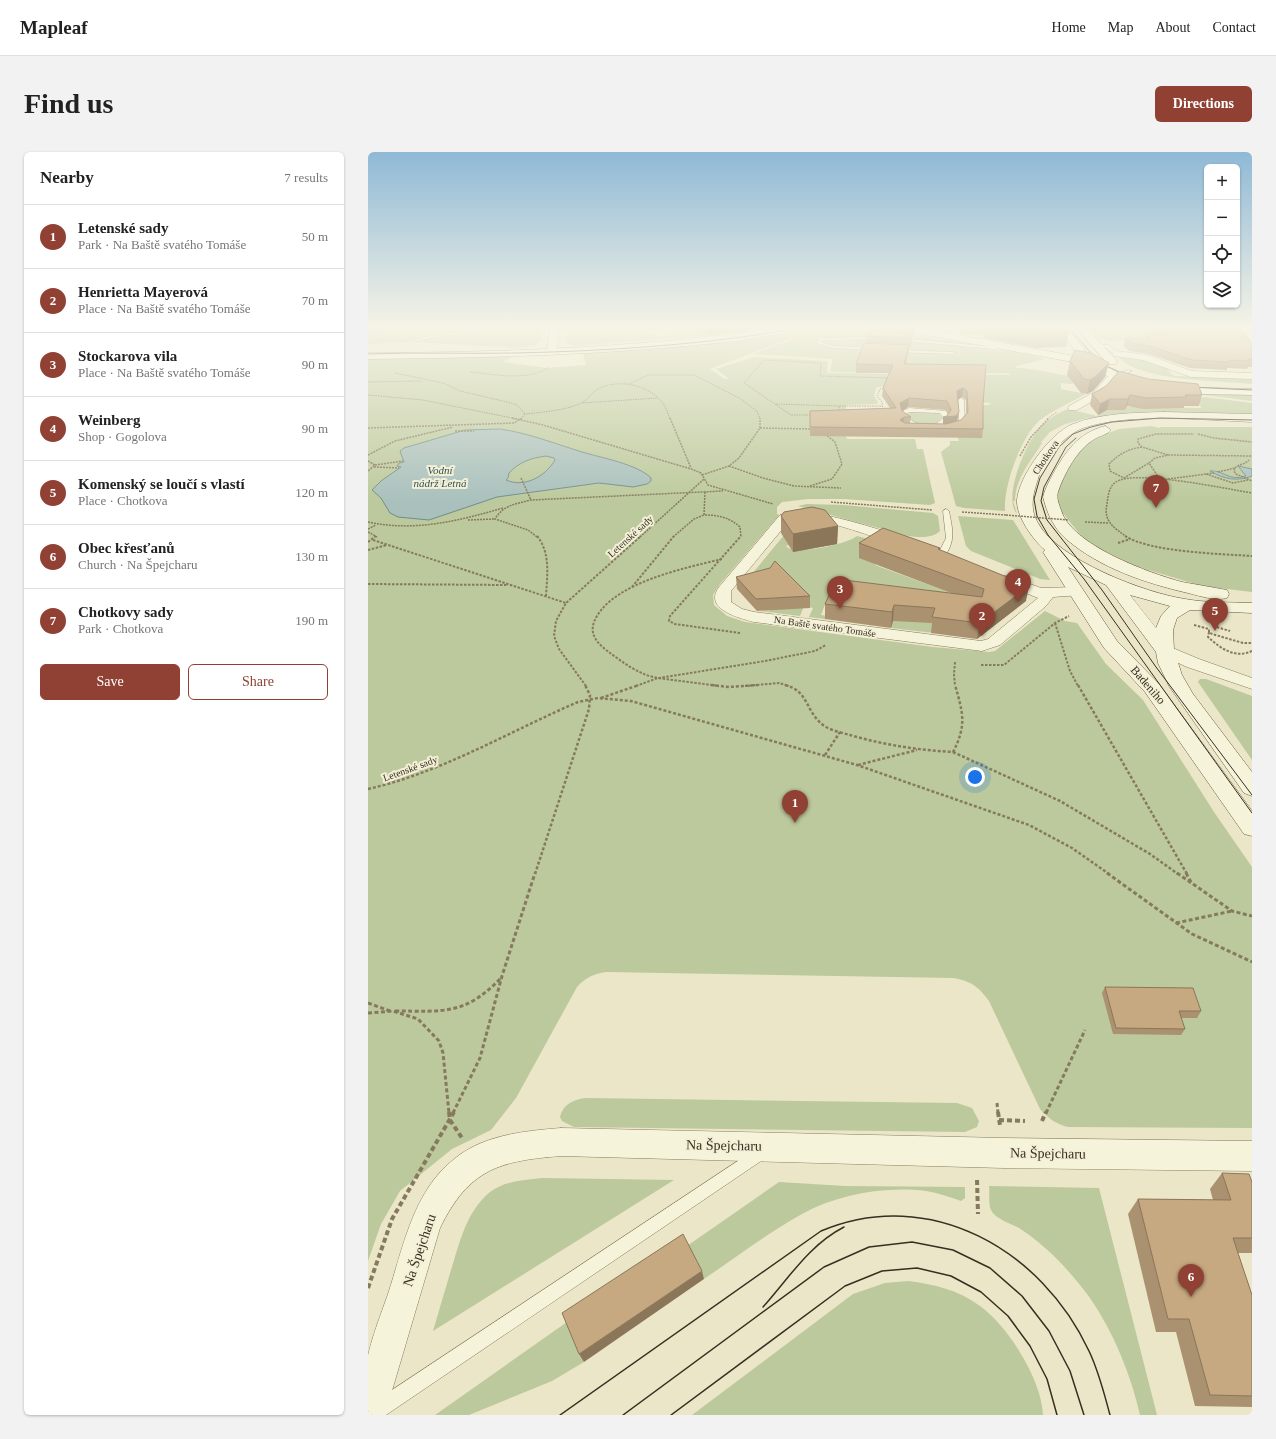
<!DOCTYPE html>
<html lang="en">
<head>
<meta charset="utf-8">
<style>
  :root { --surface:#fff; --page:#f2f2f2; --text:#222; --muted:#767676; --line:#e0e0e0; --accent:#904133 }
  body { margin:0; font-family:Georgia,serif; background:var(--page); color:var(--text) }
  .controls { position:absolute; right:12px; top:12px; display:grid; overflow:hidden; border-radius:6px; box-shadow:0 1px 3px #0004 }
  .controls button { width:36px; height:36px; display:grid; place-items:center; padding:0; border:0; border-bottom:1px solid var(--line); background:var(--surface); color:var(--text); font:20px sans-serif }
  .you { position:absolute; left:607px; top:625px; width:14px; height:14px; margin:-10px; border:3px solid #fff; border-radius:50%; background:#1a73e8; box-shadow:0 0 0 6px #1a73e833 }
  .badge { display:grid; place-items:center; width:26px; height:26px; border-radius:50%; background:var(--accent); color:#fff; font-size:13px; font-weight:700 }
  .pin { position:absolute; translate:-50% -33px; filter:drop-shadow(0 1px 2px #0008) }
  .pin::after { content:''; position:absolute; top:21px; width:14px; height:12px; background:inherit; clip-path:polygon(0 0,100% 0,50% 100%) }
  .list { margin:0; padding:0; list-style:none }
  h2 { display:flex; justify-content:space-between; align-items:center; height:52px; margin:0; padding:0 16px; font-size:17px }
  h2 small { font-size:13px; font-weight:400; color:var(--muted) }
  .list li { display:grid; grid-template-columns:26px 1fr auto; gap:12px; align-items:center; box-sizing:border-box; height:64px; padding:0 16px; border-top:1px solid var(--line) }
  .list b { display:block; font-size:15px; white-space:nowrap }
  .list p { margin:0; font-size:13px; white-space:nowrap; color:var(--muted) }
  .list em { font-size:13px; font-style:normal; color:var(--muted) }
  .actions { display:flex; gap:8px; padding:12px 16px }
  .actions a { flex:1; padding:9px 0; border:1px solid var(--accent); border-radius:6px; text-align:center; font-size:14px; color:var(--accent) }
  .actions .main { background:var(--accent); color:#fff }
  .icon { flex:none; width:22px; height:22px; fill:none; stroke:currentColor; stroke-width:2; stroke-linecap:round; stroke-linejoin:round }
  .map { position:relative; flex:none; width:884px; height:1263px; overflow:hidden; border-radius:6px }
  header { display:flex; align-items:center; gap:24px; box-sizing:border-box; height:56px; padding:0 20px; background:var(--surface); border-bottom:1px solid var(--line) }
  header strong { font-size:19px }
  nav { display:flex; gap:22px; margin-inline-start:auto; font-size:14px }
  .intro { display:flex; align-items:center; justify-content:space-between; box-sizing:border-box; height:96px; padding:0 24px }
  h1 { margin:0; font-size:28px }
  .button { padding:10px 18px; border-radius:6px; background:var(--accent); color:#fff; font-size:14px; font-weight:700 }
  main { display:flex; gap:24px; padding:0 24px }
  aside { flex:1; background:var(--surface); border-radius:6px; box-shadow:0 1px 3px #0004 }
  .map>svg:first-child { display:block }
  .green { fill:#bcc99c; fill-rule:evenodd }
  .water { fill:#a9c0bc; stroke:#708d8b; fill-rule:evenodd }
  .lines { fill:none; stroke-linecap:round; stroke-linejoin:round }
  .lane-casing { stroke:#867a5e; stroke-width:1 }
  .street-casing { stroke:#867a5e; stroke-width:1 }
  .secondary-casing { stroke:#685b41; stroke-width:1 }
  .path-far5 { stroke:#867a5e; stroke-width:1; stroke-dasharray:1.5 1; stroke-linecap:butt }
  .path-far4 { stroke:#867a5e; stroke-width:1.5; stroke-dasharray:2 1; stroke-linecap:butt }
  .path-far3 { stroke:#867a5e; stroke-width:2; stroke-dasharray:2.5 1.5; stroke-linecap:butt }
  .path-far2 { stroke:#867a5e; stroke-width:2.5; stroke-dasharray:3 2; stroke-linecap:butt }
  .path-far1 { stroke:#867a5e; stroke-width:3; stroke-dasharray:4 2.5; stroke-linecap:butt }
  .path { stroke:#867a5e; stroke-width:4; stroke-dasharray:5 3; stroke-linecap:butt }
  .lane { fill:#f6f3db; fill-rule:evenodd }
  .street { fill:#f6f3db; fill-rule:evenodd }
  .secondary { fill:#f6f3db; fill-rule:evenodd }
  .tram-far1 { stroke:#372f21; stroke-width:1 }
  .tram { stroke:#372f21; stroke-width:1.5 }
  .path-bridge { stroke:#867a5e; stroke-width:1.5; stroke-dasharray:2 1; stroke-linecap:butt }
  .wall { fill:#aa916f; fill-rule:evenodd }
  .shaded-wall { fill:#8b765a }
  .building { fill:#c6a981; stroke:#8b765a; fill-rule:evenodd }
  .labels { text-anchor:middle; stroke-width:4; stroke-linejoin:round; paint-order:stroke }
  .far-street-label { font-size:10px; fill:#372f21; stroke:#f3f0d7 }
  .far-water-label { font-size:11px; font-style:italic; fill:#315256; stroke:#f3f0d7 }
  .street-label { font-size:12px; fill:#372f21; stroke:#f3f0d7 }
  .near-street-label { font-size:14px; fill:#372f21; stroke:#f3f0d7 }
</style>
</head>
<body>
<header>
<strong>Mapleaf</strong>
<nav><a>Home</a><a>Map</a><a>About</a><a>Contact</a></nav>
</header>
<div class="intro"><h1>Find us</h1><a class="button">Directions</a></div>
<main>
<aside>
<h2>Nearby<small>7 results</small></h2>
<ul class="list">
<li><span class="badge">1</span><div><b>Letenské sady</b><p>Park · Na Baště svatého Tomáše</p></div><em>50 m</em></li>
<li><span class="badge">2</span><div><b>Henrietta Mayerová</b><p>Place · Na Baště svatého Tomáše</p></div><em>70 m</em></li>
<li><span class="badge">3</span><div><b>Stockarova vila</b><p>Place · Na Baště svatého Tomáše</p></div><em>90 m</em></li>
<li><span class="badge">4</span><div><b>Weinberg</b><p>Shop · Gogolova</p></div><em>90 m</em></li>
<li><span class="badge">5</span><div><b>Komenský se loučí s vlastí</b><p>Place · Chotkova</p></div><em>120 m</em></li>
<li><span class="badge">6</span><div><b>Obec křesťanů</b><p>Church · Na Špejcharu</p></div><em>130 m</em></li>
<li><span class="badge">7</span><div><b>Chotkovy sady</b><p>Park · Chotkova</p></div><em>190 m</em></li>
</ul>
<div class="actions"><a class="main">Save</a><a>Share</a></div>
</aside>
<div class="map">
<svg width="884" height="1263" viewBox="0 0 884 1263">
  <rect width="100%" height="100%" fill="#ebe6c8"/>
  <!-- green -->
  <g class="green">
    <path d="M64,174H174V187L168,193L147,196L46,190L0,192V182Z"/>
    <path d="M199,174H307L280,180C294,189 305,179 320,178C325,178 329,181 335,180L339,174H412L345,183L207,194L198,191Z"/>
    <path d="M461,174H487V176L528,180L611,194L610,196L674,203L666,204L677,207L649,214L647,216C668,216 688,223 709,225L704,232L693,231V237L718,242C703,250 686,258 672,268C653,284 635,335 637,359L596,356L588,354L573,300L582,293V289H591L590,286L614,253H621L623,251L598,249L587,238L518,233L508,236L506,244L510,250L509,252L478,253L479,267H473L479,287H547L549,297H555L567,351L562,353L476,347H440L414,350L409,355V362L414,364L407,368L352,432L345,443L346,453L359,464L377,470L565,495L621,500L627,499L677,459L697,469L709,471L738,512L775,548L846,660L884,715V976L700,975C688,972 681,967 672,957L621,849C610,834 603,829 585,826L238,820C226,822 218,825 209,835L148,946L123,978L84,997L32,1039L13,1072L0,1109V206L147,204L135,210L179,216L218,213L215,201L370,189ZM424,186L426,187L385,202L465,207L462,220L639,221L643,223L459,221L460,209L386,205L348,217L361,227H357L342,217Z"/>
    <path d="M719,174H789L812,188L742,189L728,185Z"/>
    <path d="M757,203L795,213L806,224L884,226V232C850,228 774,230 750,205Z"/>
    <path d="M814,237L884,241V249L828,242Z"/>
    <path d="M837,245L884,251V262L825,261L744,262L716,267L697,272L682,280L673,290L674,291C663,309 647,326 647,349H645L649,362C634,345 659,288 674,273C681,267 691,260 700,257L729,264L739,258H757L759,255L833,256L830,246Z"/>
    <path d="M542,259L570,260L574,266L566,273C556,272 544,273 539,264Z"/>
    <path d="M783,274L792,276V275H884V317L871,314L878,324C866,328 857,324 847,318L843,319C857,326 868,331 884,324V440L834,434L767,414L732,397L714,385L694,360L690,352V339L696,322L716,290L751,277Z"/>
    <path d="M439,352L475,353L565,361L570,364L572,379C564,387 550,385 540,384L430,354Z"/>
    <path d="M590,364L645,368L682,428L672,427L603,399L598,394Z"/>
    <path d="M417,382V387L421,393L418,394C426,404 480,392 489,384L508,389L507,413L586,442L566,471V481L523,476L529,453L458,450L453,463L459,464L457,467L441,465L445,456L436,454L432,464L393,459H401L404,456L374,434Z"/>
    <path d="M832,527H838L884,544V608L830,530Z"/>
    <path d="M217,946L589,951L604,956L611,969L609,975L597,980L206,975L194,969L192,965C195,952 205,948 217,946Z"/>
    <path d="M174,1026L306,1028L65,1179C71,1159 77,1138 83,1118C92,1090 98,1060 122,1040C136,1029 156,1028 174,1026Z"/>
    <path d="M411,1030L477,1034L597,1035V1046L593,1049C582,1045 570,1041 558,1039C518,1034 470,1042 434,1062C400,1081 368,1105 336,1127L319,1094Z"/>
    <path d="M621,1034L731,1036L789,1263H772C763,1223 746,1181 722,1146C703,1120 678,1093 651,1076C642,1071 627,1067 623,1058C620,1052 622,1041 621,1034Z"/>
    <path d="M540,1129C565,1132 591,1138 612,1154C640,1174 674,1228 675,1263H324L485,1142L517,1131Z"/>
    <path d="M199,1170L216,1210L184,1229L101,1263H67Z"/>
  </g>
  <!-- water -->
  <g class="water">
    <path d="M0,174H64L0,182Z"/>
    <path d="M132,277C160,281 188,292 214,300C234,306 269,312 283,326V329L279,332L265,335L231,331L129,345L61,368L30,365L22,361L13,346L4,338L13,329L33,315L29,314L31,311L36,310L32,299L36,296L97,278ZM178,304L186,306L187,308C177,325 156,336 138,328L140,326L141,321C151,310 163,306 178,304Z"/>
    <path d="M870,314L884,317V324C869,330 856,327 842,319C854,317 860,330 878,324Z"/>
  </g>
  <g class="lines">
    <!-- lane casing -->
    <g class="lane-casing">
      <g id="lane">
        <path d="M132,174H146L61,186L44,190L42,189L61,184Z"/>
        <path d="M489,174H494L490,177L488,176Z"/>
        <path d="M512,185L514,187L454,188L453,190L464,194L508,196L506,198L464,196L448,191L453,186Z"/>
        <path d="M530,186L626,195L640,193L642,194L626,197L528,188Z"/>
        <path d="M728,192L740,193L751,202L747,203L737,195L726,194Z"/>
        <path d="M528,198L585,200L587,201L585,202L526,200Z"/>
        <path d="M760,218L764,219L750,224L748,223Z"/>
        <path d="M593,246L596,248L597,272L588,278L585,276L591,271L590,248Z"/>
        <path d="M541,256L578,259L581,266C570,281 547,280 534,267L533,260ZM542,260L572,261L575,266C566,277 550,274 540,266L539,261Z"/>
        <path d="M578,357L581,359C584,375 588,388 578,402H575L571,400L578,386L575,359Z"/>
        <path d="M391,995L396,997L398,1002L396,1007L18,1263H0V1254Z"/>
      </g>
    </g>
    <!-- street casing -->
    <g class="street-casing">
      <g id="street">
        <path d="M183,174H191L189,200L184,203L179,200Z"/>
        <path d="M749,199L780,203L824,219L884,221V227L823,225L775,208L746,204L744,202Z"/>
        <path d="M750,220L755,223L748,228L734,244L709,258H701L700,256L701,254L726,240L740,224Z"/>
        <path d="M429,360C467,362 502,375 538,386L540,389L538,392L533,393C497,384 459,364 421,369L363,439V450L374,457L386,460L613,489L620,487L670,446L631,430L629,427L631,424H641L673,436L708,435L713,437L716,440L713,443L685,445L678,454L632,493L614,499L386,470C371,466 335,457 351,435L412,363Z"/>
        <path d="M795,492L831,507L884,526V537L819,515L789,501L787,497L789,493Z"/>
        <path d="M193,976L636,986L884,989V1019L636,1016L193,1004C131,1009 101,1017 72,1076L18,1259L16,1263H0C0,1246 0,1218 0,1203C5,1182 13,1162 20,1142C35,1096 45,1040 85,1008C114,983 156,979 193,976Z"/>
      </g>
    </g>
    <!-- secondary casing -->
    <g class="secondary-casing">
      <g id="secondary">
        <path d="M419,174H444L439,177C409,182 379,188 349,191C233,203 116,206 0,207V201C140,200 280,196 419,174Z"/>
        <path d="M519,174H542L712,205L688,174H698C708,187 717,201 731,210C774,239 835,235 884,237V243C834,242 762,244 721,213L524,177Z"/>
        <path d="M706,174H717L748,208L749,210L748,212H740Z"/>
        <path d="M796,260L884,262V270C833,268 763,260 715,276C696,283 675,308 670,327C665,342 661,356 670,371C690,408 777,441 817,447C839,451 862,450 884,451V461L822,458L809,466L805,478L806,498L814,523L825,542L884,620V644L876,641L801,534L790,511L788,500L738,433L700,415L749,489L791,532L884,659V684L876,682L777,540L736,496L675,400L677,398C665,388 648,364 649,348C651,324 682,281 705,272C733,261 766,261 796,260ZM762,443L802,454L793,464L788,476Z"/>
        <path d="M737,274L743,278C739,283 730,284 725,288C709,298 696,322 690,340C688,346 691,352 693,358C703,393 781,421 814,430C829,433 844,435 859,438L861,442L859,446C847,449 832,444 820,441C777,431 732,416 698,387C685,375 679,361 675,345C677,337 681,329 685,322C698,299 710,281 737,274Z"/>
      </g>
    </g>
    <!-- path-far5 -->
    <g class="path-far5">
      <path d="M161,174L163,184L161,185"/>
      <path d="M739,174L746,181"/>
      <path d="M222,182L231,174"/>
      <path d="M748,182L784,180"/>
      <path d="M0,184H3"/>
      <path d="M102,220C126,222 160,230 181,215"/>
      <path d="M27,221L75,231L92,239L143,251L149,253L157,262"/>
      <path d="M0,230L55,229"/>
      <path d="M261,232L280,223H326L371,246L389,259L392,267"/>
      <path d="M0,243L55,248L149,267"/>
      <path d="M215,251L289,246"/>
      <path d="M408,252L471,254"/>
      <path d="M515,260L514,250L509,244L512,237L518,236"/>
      <path d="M472,261L471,254H514"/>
      <path d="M445,263H423L376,231L396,208L453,211L452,224L522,226"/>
      <path d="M153,267L157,262C175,260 194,259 211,252C219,249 223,241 230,237C251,226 283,233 296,253C299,257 300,263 302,267"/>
      <path d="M679,267L689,260"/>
    </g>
    <!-- path-far4 -->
    <g class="path-far4">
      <path d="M144,266L175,273L323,317L333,321L340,333L405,352"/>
      <path d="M302,266L323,316"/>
      <path d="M0,276L146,271L154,266"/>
      <path d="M392,276L444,277"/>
      <path d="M87,279H106"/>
      <path d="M830,282L846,286L884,290"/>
      <path d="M774,295C760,297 751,302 741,312L742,319L756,326L781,311"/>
      <path d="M0,303L27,289L85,275"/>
      <path d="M800,303L774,295L770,291V287L788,282H826"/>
      <path d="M652,304L663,285L681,266"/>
      <path d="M0,309L7,313L0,319"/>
      <path d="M7,313L35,309"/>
      <path d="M361,314L395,326L426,334L473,336"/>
      <path d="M6,315L31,316"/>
      <path d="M867,316C871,312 876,313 881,308"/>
      <path d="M850,320L867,316L866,319L868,322L884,329"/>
      <path d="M838,322L865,331L880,328"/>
      <path d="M334,323L361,314L371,306L392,276V266"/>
      <path d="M153,326L163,348"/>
      <path d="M791,326L781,311L787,306L800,303L884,304"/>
      <path d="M800,327L846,321"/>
      <path d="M442,334L464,327L474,312L467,290L458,283"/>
      <path d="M337,340L336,363C350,363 361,365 372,375L373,385"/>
      <path d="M463,350L564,358"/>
      <path d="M594,360L638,363"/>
      <path d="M100,368L127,367"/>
      <path d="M0,370C47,380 90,369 135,356"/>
      <path d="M717,370L740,371"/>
      <path d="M0,377L8,373"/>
      <path d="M0,380L9,385"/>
      <path d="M169,385L160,378L127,367C135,353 148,352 163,348L355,339"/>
      <path d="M272,385L336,327"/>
      <path d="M305,385L326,367L336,363"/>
      <path d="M759,385C746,376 735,369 739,352C740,344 741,334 748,330C766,317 859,337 884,341"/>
    </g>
    <!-- path-far3 -->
    <g class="path-far3">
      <path d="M169,384C183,401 179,424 178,445"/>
      <path d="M757,384C782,400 853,402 884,404"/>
      <path d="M5,388L198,451"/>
      <path d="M0,390L8,384"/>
      <path d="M750,391L762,387"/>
      <path d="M0,398L19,393"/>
      <path d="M354,407C317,416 249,430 229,464C220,479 226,488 238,498C253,509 272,524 291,526L397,509L447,499L458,493"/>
      <path d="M0,432L139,433"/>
      <path d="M264,435L306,384"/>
      <path d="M687,471L702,519L710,534"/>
      <path d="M826,473L841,477V480L844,482L875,491H884"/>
      <path d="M845,474L862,479"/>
      <path d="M841,480L840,485C852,496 867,507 884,499"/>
      <path d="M372,481L307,472L301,469L302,464L373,384"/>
      <path d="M587,510L586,522L587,534"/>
      <path d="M613,513H636L687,471L701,464"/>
      <path d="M218,534L191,497L186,484L188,469L198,451L273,384"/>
      <path d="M268,534L290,526L351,534"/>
      <path d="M377,534L411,531L421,534"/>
    </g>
    <!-- path-far2 -->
    <g class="path-far2">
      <path d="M343,533L361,535L390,533"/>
      <path d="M417,533C442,539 437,562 458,575C465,579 475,581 482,583C516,593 550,598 585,600C599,573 595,561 587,533"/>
      <path d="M710,533L819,722"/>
      <path d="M233,546L271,533"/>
      <path d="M585,600L692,649L782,702L810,722"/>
      <path d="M457,603L472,580"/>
      <path d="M490,613L549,598"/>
      <path d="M0,637C75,620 140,580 210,550L230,546L263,549L489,613L661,673L704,696L741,722"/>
      <path d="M167,722L221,557L222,543L217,533"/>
    </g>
    <!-- path-far1 -->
    <g class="path-far1">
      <path d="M739,721L824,782L884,810"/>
      <path d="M809,721L864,759L884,764"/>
      <path d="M818,721L823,730"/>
      <path d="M808,771L864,759"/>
      <path d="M0,851L22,859"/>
      <path d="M27,859C76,859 96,864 133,826"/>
      <path d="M0,861L25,859L50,867L71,889L75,901L81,961"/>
      <path d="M629,951L630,961"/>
      <path d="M85,961L112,906L134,824L167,721"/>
      <path d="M678,961L717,878"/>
    </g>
    <!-- path -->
    <g class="path">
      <path d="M81,960L82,968L94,986"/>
      <path d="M630,960L632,973"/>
      <path d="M631,968L657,969"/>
      <path d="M674,969L678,960"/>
      <path d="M609,1028L610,1062"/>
      <path d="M0,1136L24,1067L86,960"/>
    </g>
    <!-- lane -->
    <use href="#lane" class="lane"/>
    <!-- street -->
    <use href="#street" class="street"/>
    <!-- secondary -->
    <use href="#secondary" class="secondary"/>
    <!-- tram-far1 -->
    <g class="tram-far1">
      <path d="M699,174L732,211L760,224"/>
      <path d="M0,202C49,200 97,202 145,201C246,199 345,192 444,174"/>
      <path d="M821,235L884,238"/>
      <path d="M884,268L792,266L744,270L723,275L705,282L691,295L672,326L666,347L669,364L680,383L716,427L884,661"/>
      <path d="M708,286L698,295L676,335L673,349L679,368L734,438L788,515L884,643"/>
    </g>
    <!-- tram -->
    <g class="tram">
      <path d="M395,1155C421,1126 441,1093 476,1075"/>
      <path d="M192,1263L453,1079C562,1033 674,1098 721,1199C731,1220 736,1241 742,1263"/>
      <path d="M255,1263L456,1115L501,1095L544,1090L585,1098L622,1116L654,1144L681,1179L702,1219L716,1263"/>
      <path d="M303,1263L477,1134L514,1119L549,1116L583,1124L613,1140L640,1164L662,1194L679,1227L689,1263"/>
    </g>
    <!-- path-bridge -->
    <path class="path-bridge" d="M638,363L700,368"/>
  </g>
  <!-- wall -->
  <g class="wall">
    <path d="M319,174H409L339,183Z"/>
    <path d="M502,174H546V182L544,187L542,196H541L540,201L538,212L618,213L615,252V277L614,286L442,284V259L522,256L514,244L515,236L521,221H488V212L498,191V184L502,178ZM594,245L598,248V262L593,268L589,269L591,260L590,247ZM540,255L578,258L580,262L575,272L542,271L543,265L534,259Z"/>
    <path d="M552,174H572L564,176Z"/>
    <path d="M588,174H697L701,180L698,195L669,196L616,186L614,183L593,182Z"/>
    <path d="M773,174H870L884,191V215H880L879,217L859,216V218L822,216L781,202L761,199L756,194L757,186H777L778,183H786Z"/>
    <path d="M702,209L737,225L725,239L719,242L713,241L699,223Z"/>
    <path d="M724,242L834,243L831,254H816V256L775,257L759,254L757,258H739L730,263L722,253Z"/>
    <path d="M413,364L470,374L469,392L425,400L413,381Z"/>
    <path d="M491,391L572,396V398L658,449L609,487L563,481L564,471L525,469L523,476L457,467V452L583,441L491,406Z"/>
    <path d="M368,425L442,444V456L389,459L369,437Z"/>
    <path d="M737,835L833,859L829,866H813L817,877L813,883L745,882L734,841Z"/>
    <path d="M854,1021L884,1030V1101H870L884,1143V1255L827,1254L808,1180H788L760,1062L770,1047L845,1048L842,1037Z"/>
  </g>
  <!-- shaded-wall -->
  <g class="shaded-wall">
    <path d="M338,174H409L339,183Z"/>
    <path d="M545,174H546V182L544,187Z"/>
    <path d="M564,174H572L564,176Z"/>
    <path d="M544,181L543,192L542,196L543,186Z"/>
    <path d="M541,193L540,201L535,220L536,212Z"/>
    <path d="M741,211L737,225L725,239L719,242L722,228Z"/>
    <path d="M595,236L594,245L588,248L589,239Z"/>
    <path d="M762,243L759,254L757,258L760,247Z"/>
    <path d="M541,246L540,255L532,260V251Z"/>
    <path d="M742,247L739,258L730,263L732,252Z"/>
    <path d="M591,260L589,269L587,273L575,274V265Z"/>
    <path d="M536,265L535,274L532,268Z"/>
    <path d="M470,374L469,392L425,400V382Z"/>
    <path d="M661,434L658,449L609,487L612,471Z"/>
    <path d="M526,453L525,469L523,476L524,460Z"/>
    <path d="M334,1119L336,1127L216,1210L211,1202Z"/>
  </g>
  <!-- building -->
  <g class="building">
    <path d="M639,174H697L701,180H672Z"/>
    <path d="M787,174H870L884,191V207H880L882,209L861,208V210L824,208L782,194L763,191L757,186H782L778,183H800Z"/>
    <path d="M501,178L544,181L543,186L498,184Z"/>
    <path d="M496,191L541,193L536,212L618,213L615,252V277L442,275V259L528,256L515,236L525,213L488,212ZM595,236L599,239L600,260L593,268L578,272L537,271L532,268L536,265H543L534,259L532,251L541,246L579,249L583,258L579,264L575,265L588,264L591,260L589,239Z"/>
    <path d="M707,198L723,201L741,211L728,224L722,228L716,227L702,209Z"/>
    <path d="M751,219L780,227L830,232L834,243H817L819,245L778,246L762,243L760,247H742L732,252L724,242L738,234Z"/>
    <path d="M444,355L457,358L470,374L425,382L413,364L416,360Z"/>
    <path d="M515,376L572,396L570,397L661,434L612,471L564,465L567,456L526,453L524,460L457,452L468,427L614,445L616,437L491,391Z"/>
    <path d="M407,409L442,444L388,447L368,425L402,416Z"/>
    <path d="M737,835L825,836L833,859H811L817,877L748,876Z"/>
    <path d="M854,1021L881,1022L884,1030V1086H865L884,1143V1244L842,1243L821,1167H800L770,1047L863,1048Z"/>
    <path d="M315,1082L334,1119L211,1202L194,1161Z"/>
  </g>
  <!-- sky -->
  <linearGradient id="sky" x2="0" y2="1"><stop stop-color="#8fb9d6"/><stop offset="0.5" stop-color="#f6f4e6"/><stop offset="1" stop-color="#f6f4e6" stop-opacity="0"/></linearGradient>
  <rect width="884" height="351" fill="url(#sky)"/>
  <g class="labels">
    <!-- far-street labels -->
    <g class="far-street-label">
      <text transform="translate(677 305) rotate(-56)" y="4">Chotkova</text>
      <text transform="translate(262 384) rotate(-42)" y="4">Letenské sady</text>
      <text transform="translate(457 474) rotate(8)" y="4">Na Baště svatého Tomáše</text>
      <text transform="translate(42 616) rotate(-20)" y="4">Letenské sady</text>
    </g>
    <!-- far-water labels -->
    <g class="far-water-label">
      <text x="72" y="322">Vodní<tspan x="72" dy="13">nádrž Letná</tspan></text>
    </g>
    <!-- street labels -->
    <g class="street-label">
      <text transform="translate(780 533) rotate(49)" y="4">Badeniho</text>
    </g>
    <!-- near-street labels -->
    <g class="near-street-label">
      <text transform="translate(356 993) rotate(1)" y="5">Na Špejcharu</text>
      <text transform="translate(680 1001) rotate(1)" y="5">Na Špejcharu</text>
      <text transform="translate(51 1098) rotate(-71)" y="5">Na Špejcharu</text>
    </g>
  </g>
</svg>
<div class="controls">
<button>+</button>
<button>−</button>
<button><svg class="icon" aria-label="locate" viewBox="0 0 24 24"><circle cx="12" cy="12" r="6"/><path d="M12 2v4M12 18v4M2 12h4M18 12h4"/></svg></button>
<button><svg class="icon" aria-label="layers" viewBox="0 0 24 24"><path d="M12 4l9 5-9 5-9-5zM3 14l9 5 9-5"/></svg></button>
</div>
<div class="you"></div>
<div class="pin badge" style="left:427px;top:671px">1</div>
<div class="pin badge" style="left:614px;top:484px">2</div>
<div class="pin badge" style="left:472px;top:457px">3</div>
<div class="pin badge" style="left:650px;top:450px">4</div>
<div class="pin badge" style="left:847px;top:479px">5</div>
<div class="pin badge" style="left:823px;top:1145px">6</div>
<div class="pin badge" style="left:788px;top:356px">7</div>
</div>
</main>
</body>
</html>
